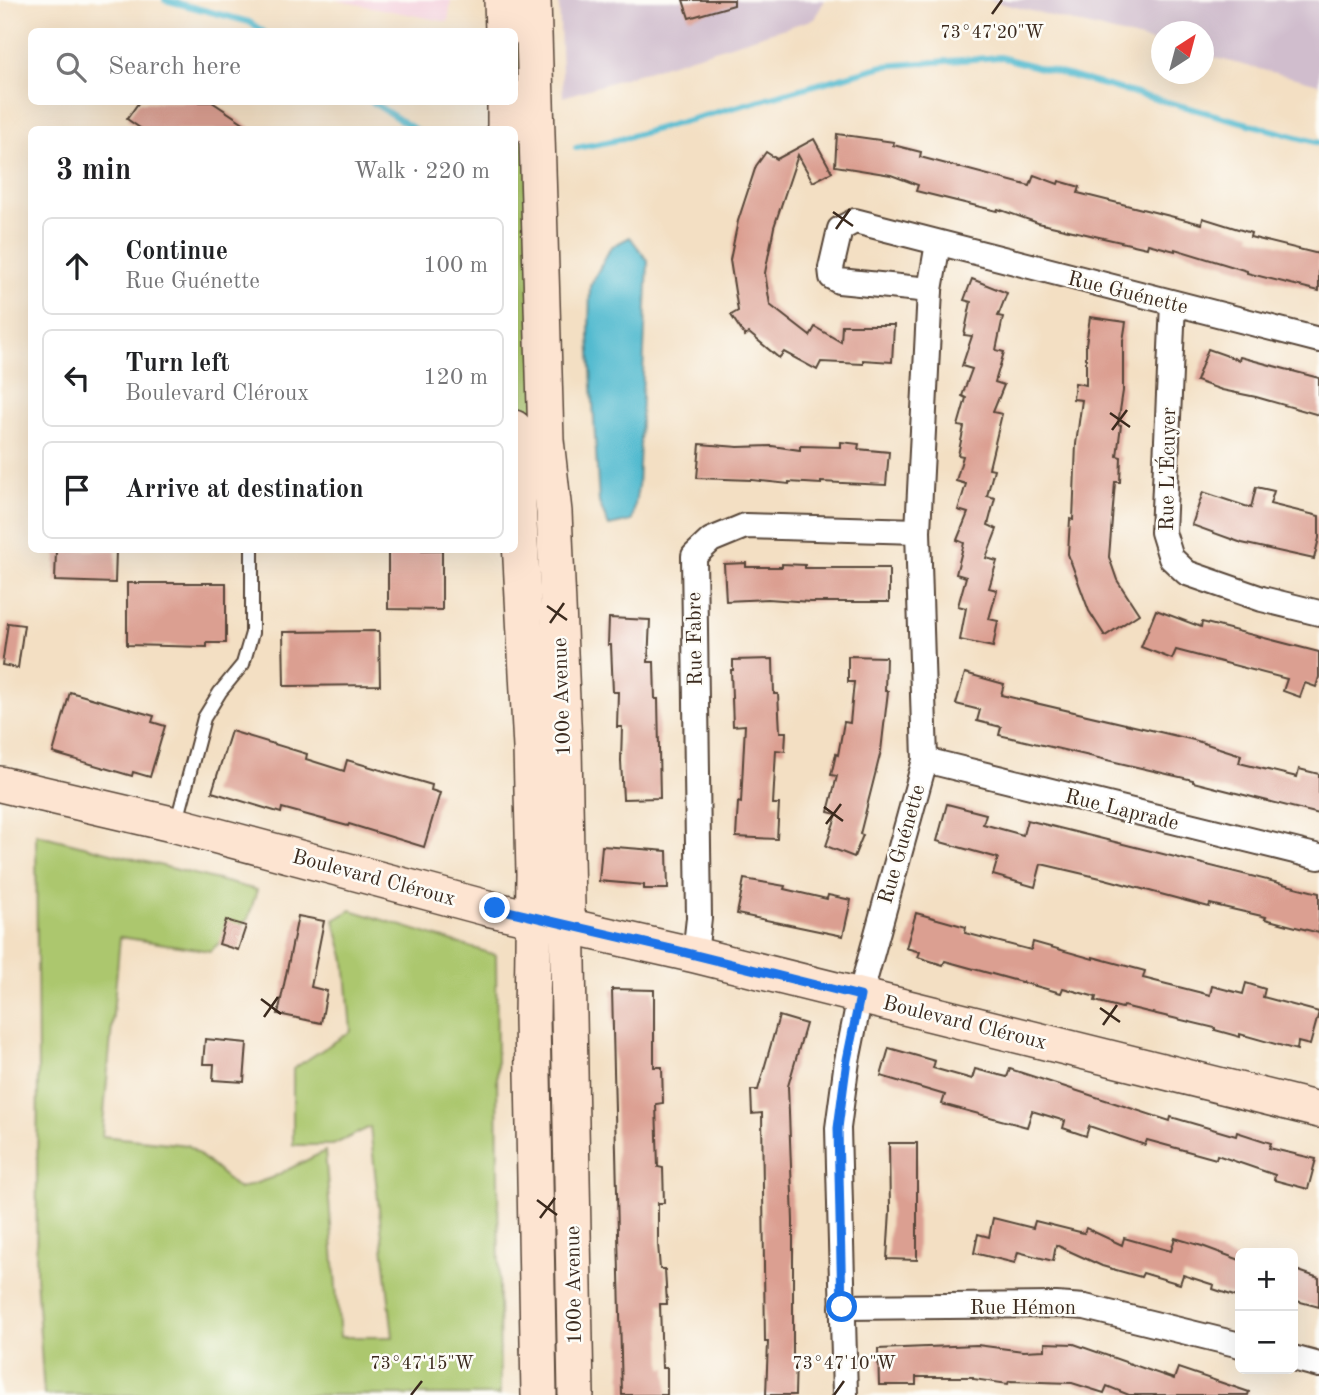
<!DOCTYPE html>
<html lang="en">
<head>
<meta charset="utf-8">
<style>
  :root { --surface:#fff; --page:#f2f2f2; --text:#202124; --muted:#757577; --line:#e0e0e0 }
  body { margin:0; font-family:"Old Standard TT",serif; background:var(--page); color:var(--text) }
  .controls { position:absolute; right:21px; bottom:21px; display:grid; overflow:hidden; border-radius:10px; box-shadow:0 7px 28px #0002 }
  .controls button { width:63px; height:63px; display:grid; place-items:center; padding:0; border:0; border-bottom:2px solid var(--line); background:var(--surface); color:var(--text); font:35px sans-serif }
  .compass { position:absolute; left:1151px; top:21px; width:63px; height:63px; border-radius:50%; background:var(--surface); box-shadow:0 7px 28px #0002; rotate:36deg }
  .stop { position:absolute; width:21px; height:21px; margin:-16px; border:5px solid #1a73e8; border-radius:50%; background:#fff }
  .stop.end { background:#1a73e8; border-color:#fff; box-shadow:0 2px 7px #0008 }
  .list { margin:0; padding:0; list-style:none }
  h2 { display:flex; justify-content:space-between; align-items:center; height:91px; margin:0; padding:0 28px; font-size:30px }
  h2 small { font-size:23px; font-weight:400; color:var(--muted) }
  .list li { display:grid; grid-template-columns:46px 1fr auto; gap:21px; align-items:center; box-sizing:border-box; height:98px; margin:0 14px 14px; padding:0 14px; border:2px solid var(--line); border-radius:10px }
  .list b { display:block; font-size:26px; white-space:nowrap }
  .list p { margin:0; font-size:23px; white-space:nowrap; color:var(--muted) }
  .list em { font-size:23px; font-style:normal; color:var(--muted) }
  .icon { flex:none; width:38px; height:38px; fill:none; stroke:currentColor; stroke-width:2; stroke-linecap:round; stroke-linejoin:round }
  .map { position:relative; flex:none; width:1319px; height:1395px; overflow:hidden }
  .search { position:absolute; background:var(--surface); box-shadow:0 7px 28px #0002; left:28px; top:28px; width:490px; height:77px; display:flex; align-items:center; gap:18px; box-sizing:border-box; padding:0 24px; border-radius:10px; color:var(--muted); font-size:26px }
  .panel { position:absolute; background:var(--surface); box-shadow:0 7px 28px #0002; left:28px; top:126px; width:490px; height:427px; border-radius:10px }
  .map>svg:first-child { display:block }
  .built { fill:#f4cfdd }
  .industrial { fill:#d0bdcd }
  .green { fill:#acc76e; stroke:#747846; stroke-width:2 }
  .water { fill:#51bacf; stroke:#467276; stroke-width:2 }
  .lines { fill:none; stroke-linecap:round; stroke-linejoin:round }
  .stream { stroke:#51bacf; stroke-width:6 }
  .building { fill:#db9f91 }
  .lane-casing { stroke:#574537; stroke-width:16 }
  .street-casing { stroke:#574537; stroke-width:28 }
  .secondary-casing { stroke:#574537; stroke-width:38 }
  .lane { stroke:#fff; stroke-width:12 }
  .street { stroke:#fff; stroke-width:24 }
  .secondary { stroke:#fde4d1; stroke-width:35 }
  .route { stroke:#1a73e8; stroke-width:9 }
  .ticks { fill:none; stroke:#3b2a1e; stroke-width:2.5 }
  .labels { text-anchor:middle; stroke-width:5; stroke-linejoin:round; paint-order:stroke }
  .street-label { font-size:21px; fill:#3b2a1e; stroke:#fdfcf7 }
  .ticks-label { font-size:18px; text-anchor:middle; fill:#3b2a1e; stroke:#fdfcf7; stroke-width:5; stroke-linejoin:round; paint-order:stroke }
</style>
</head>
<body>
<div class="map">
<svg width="1319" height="1395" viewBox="0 0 1319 1395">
  <rect width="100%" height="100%" fill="#fdfcf7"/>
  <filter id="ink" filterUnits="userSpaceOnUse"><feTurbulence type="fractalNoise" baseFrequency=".0143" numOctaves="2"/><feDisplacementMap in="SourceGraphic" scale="14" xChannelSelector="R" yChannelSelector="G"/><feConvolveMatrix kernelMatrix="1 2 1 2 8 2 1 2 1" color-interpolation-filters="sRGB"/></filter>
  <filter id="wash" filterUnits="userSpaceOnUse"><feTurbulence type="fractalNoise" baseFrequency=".00686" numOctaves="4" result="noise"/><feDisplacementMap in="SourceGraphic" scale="28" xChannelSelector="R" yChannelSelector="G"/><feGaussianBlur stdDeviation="1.57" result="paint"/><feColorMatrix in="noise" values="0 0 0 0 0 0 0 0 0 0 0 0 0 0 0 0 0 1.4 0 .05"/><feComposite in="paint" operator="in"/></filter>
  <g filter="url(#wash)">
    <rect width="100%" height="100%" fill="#f3dfc3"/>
    <!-- built -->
    <path class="built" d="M335,0H451L448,22Z"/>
    <!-- industrial -->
    <g class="industrial">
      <path d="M559,0H825L814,19L563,97Z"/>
      <path d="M988,0H1319V84L1204,55V32H1162L1161,44Z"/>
    </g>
    <!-- green -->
    <g class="green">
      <path d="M522,0L549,675L523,454L515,176L514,32Z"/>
      <path d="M36,834L257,890L248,919L210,951L120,937L102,1136L188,1145L239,1189L271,1178L325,1151L340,1337H393L370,1127L333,1145H293V1069L351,1031L345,960L334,920L351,910L496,955L500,1395H44L36,1276L38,1073Z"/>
    </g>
    <!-- water -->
    <path class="water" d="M630,237L648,261L638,487L632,521L609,526L599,503L589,336L590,286L611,247Z"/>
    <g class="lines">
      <!-- stream -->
      <g class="stream">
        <path d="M165,0L249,22L264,32"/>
        <path d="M372,102L416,130"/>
        <path d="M576,148L617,140L883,66L1000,57L1319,143"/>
      </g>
    </g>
    <g id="blocks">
      <!-- building -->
      <g class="building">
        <path d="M683,0H734V5L689,18Z"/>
        <path d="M139,102H212L254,130H143L127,119Z"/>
        <path d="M837,134L894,142L893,145L921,152L920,157L1030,186L1034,175L1058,184L1059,181L1080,187L1078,193L1202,224L1203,218L1251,233L1250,237L1319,254V291L1247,273V271L1175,249V251L1148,244L1147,248L1038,223L998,209L997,211L916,191L918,185L891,175L835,166Z"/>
        <path d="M814,139L832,172L813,182L798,155L774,227L765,273L770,305L810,336L815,327L841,342L842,325H894L892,362L863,360V364L821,362L817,370L784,352L779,358L749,333L745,336L731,315L738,311L730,260L738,221L756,166L766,152L777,159Z"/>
        <path d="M972,279L1007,293L998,316L1003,317L996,350L1004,352L995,382L1004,385L993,412L1002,414L989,468L994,469L987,496L995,498L988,525L997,529L986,558L997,561L989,588L997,590L989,619L998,621L993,647L960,640L966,608L958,606L966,577L956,574L964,543L957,540L968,513L958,510L966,484L956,481L963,456L958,455L964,427L958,426L966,398L962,396L972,369L962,366L972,336L964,335L971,302L964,300Z"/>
        <path d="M1090,317L1126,322L1123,341V391L1118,424L1121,425L1117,456L1121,457L1120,482H1115L1109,557L1117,580L1139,614L1105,636L1089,611L1068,554L1070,519L1073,520L1076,444L1082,400L1073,399L1075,383L1086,385V344Z"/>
        <path d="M1208,349L1239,360L1240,357L1319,378V415L1256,397L1222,390L1196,381Z"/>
        <path d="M841,442L859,444L858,449L889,452L886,485L821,482V484L789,482V484L752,480L697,478L700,444L738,447L772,446L800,450V446L841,447Z"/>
        <path d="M1256,487L1274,491L1270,504L1319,516V538L1314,559L1242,543L1192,525L1203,492L1251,508Z"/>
        <path d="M56,550H116L115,583L55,581Z"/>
        <path d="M388,550H442V610L388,609Z"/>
        <path d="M746,563V567H782V564L805,565V568H889V602H810L768,599L726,601L724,564Z"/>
        <path d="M127,583H226V643H207V647L127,645Z"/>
        <path d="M1156,610L1201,627L1202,622L1319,652V677L1316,687L1305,683L1300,697L1283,691L1287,679L1176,650L1172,659L1141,647Z"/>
        <path d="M609,618L650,620L648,662H654L655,699H658L660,798L623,799L621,761L622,727H617L618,692H613L611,645H608Z"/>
        <path d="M8,623L24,625L18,668L2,665Z"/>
        <path d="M379,631L380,685L284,686L283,632Z"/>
        <path d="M848,656L886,657L885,691H888L881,751L860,834L863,835L854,857L826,846L837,814L828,812L837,776L831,775L836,754L838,755L844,722L850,723L854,682H848Z"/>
        <path d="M773,659L774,694H778L780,732H786L785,751L776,750L773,804H779L777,839L736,837L738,802L741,803L745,725L733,726L731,670H733V660Z"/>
        <path d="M965,673L1004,684L1001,695L1194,740L1241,755L1239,763L1297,777L1299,769L1319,774V814L1193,782V780L999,735L1001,727L977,721L980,710L956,704Z"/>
        <path d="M70,692L154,716L152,722L165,726L150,777L133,772L132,776L53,753Z"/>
        <path d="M231,731L307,754L306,759L344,771L347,760L432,785L431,790L440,793L424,847L349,824L348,826L282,808L281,813L212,792Z"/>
        <path d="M947,804L986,814L983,824L1023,835L1027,820L1319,893V933L1265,919L1266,917L1210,904L1209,907L1105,879L1041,864L1035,887L993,875L998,858L937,841Z"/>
        <path d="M602,846L667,851L668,889H644V885L599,881Z"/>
        <path d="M744,879L785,886L784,889L827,899L828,895L851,900L843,936L737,914Z"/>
        <path d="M916,913L966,927L965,933L1031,950L1033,942L1093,959V957L1145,971L1143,978L1210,995L1212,986L1243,994L1246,983L1265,989L1263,997L1319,1012L1310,1045L1298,1042L1297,1050L1240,1034V1037L1215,1030V1028L1123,1006L1122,1008L1095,1001L1096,997L1063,988L1061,993L945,961L943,965L918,957L920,952L906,948Z"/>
        <path d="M298,916L324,921L311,987L327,991L321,1023L278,1014Z"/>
        <path d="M226,920L246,926L238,950L219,944Z"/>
        <path d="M612,989L654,990V1067H662L663,1103L656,1104L658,1167L663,1168L664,1203H658V1244L660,1269H665L667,1304H660L662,1368H667V1395H622Z"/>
        <path d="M779,1016L806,1024L788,1086L793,1221V1356H796L795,1395H766L768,1342H765L762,1113L752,1114L751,1090H758Z"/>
        <path d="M205,1039L247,1043L244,1082L213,1080L214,1064H203Z"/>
        <path d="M889,1048L935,1061L933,1068L972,1079L975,1069L1007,1077L1010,1069L1170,1121L1171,1117L1236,1136L1237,1132L1271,1143L1269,1148L1316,1159L1308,1189L1274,1180L1275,1175L1217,1155L1216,1159L1147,1140L1145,1145L1089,1126L1086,1136L1063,1128L1065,1121L1032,1111L1027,1127L942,1104L945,1095L881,1076Z"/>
        <path d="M889,1143H917V1260L887,1259L890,1211Z"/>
        <path d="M993,1218L1033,1228L1035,1221L1084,1233L1086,1228L1122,1245L1124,1238L1171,1251L1175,1238L1202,1246L1240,1260V1298L1213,1289L1214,1285L1183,1275L1180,1284L1143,1273L1141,1277L1102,1266L1056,1245L1053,1261L1018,1252L1015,1263L974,1253L978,1234L989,1237Z"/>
        <path d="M1293,1269L1319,1278V1307L1293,1300Z"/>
        <path d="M1045,1343L1074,1344L1174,1379L1178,1368L1249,1392L1248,1395H1129L1107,1386L1104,1393L1072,1383L1009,1381L1008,1384L973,1379V1377H916V1385H879L878,1349L977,1345L1023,1351L1045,1350Z"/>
      </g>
    </g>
  </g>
  <g filter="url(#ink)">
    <use href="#blocks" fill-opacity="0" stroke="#574537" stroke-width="2"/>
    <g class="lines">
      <!-- lane casing -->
      <g class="lane-casing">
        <path id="lane" d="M177,821L204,718L220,692L243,664L252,633V550"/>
      </g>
      <!-- street casing -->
      <g class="street-casing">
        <g id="street">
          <path d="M930,290L839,281L832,277L831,268L840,229L855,221L1319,340"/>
          <path d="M1173,303L1163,532L1171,558L1187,573L1262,599L1319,613"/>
          <path d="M925,760L1319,857"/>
          <path d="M695,955L699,918L694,556L711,540L745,526L918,531"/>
          <path d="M842,1307L1056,1305L1085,1307L1240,1345"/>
          <path d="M1293,1358L1319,1365"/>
          <path d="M845,1395L838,1128L847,1061L860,996L925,760L918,531L930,290L938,243"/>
        </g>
      </g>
      <!-- secondary casing -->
      <g class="secondary-casing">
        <g id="secondary">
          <path d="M502,0L503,32"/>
          <path d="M533,0L546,440L554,512L564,746L576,1395"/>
          <path d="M505,102V130"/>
          <path d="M514,428L531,748L534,874L532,1018L539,1395"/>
          <path d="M0,784L176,825L487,908L695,955L1319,1110"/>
        </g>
      </g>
      <!-- lane -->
      <use href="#lane" class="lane"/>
      <!-- street -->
      <use href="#street" class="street"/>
      <!-- secondary -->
      <use href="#secondary" class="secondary"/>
    </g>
  </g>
  <g class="lines" filter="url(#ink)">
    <!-- route -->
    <path class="route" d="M495,908L675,950L860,996L847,1060L838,1128L842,1307"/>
  </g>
  <!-- ticks -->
  <path class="ticks" d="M992,14L1002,0M833,212L853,226M836,229L850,209M1110,413L1130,427M1112,430L1127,410M547,606L567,620M550,623L564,603M824,807L843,821M826,824L841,804M261,999L281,1014M1100,1008L1120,1022M264,1017L278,997M1103,1025L1117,1005M537,1200L557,1215M540,1218L555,1198M411,1395L422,1381M834,1395L844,1381"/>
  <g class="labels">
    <!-- street labels -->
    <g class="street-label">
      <text transform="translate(1128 292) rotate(14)" y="7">Rue Guénette</text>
      <text transform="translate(1167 469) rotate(-89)" y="7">Rue L'Écuyer</text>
      <text transform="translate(694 639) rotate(-91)" y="7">Rue Fabre</text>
      <text transform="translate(561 697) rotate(-92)" y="7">100e Avenue</text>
      <text transform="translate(1122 809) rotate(14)" y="7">Rue Laprade</text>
      <text transform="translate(901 844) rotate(-74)" y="7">Rue Guénette</text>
      <text transform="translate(374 877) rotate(15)" y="7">Boulevard Cléroux</text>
      <text transform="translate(965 1022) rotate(14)" y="7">Boulevard Cléroux</text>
      <text transform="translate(573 1285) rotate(-91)" y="7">100e Avenue</text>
      <text x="1023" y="1314">Rue Hémon</text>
    </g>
  </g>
  <g class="ticks-label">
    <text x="992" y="38">73°47'20"W</text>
    <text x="422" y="1369">73°47'15"W</text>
    <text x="844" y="1369">73°47'10"W</text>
  </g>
</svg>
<div class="controls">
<button>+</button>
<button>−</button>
</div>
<svg class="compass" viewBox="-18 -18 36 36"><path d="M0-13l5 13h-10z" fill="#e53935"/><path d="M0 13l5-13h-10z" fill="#757577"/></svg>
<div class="stop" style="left:842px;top:1307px"></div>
<div class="stop end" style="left:495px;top:908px"></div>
<div class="search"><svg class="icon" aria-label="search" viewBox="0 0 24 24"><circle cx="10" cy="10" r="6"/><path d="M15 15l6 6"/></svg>Search here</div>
<section class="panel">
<h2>3 min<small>Walk · 220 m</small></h2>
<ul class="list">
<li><svg class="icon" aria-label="ahead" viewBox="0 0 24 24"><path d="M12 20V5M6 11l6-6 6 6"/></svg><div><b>Continue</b><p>Rue Guénette</p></div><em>100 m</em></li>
<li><svg class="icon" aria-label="left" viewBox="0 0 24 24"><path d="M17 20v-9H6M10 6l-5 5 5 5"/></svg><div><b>Turn left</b><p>Boulevard Cléroux</p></div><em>120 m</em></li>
<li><svg class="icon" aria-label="arrive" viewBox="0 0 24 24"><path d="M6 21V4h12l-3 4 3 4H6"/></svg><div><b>Arrive at destination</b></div></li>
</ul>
</section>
</div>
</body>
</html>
